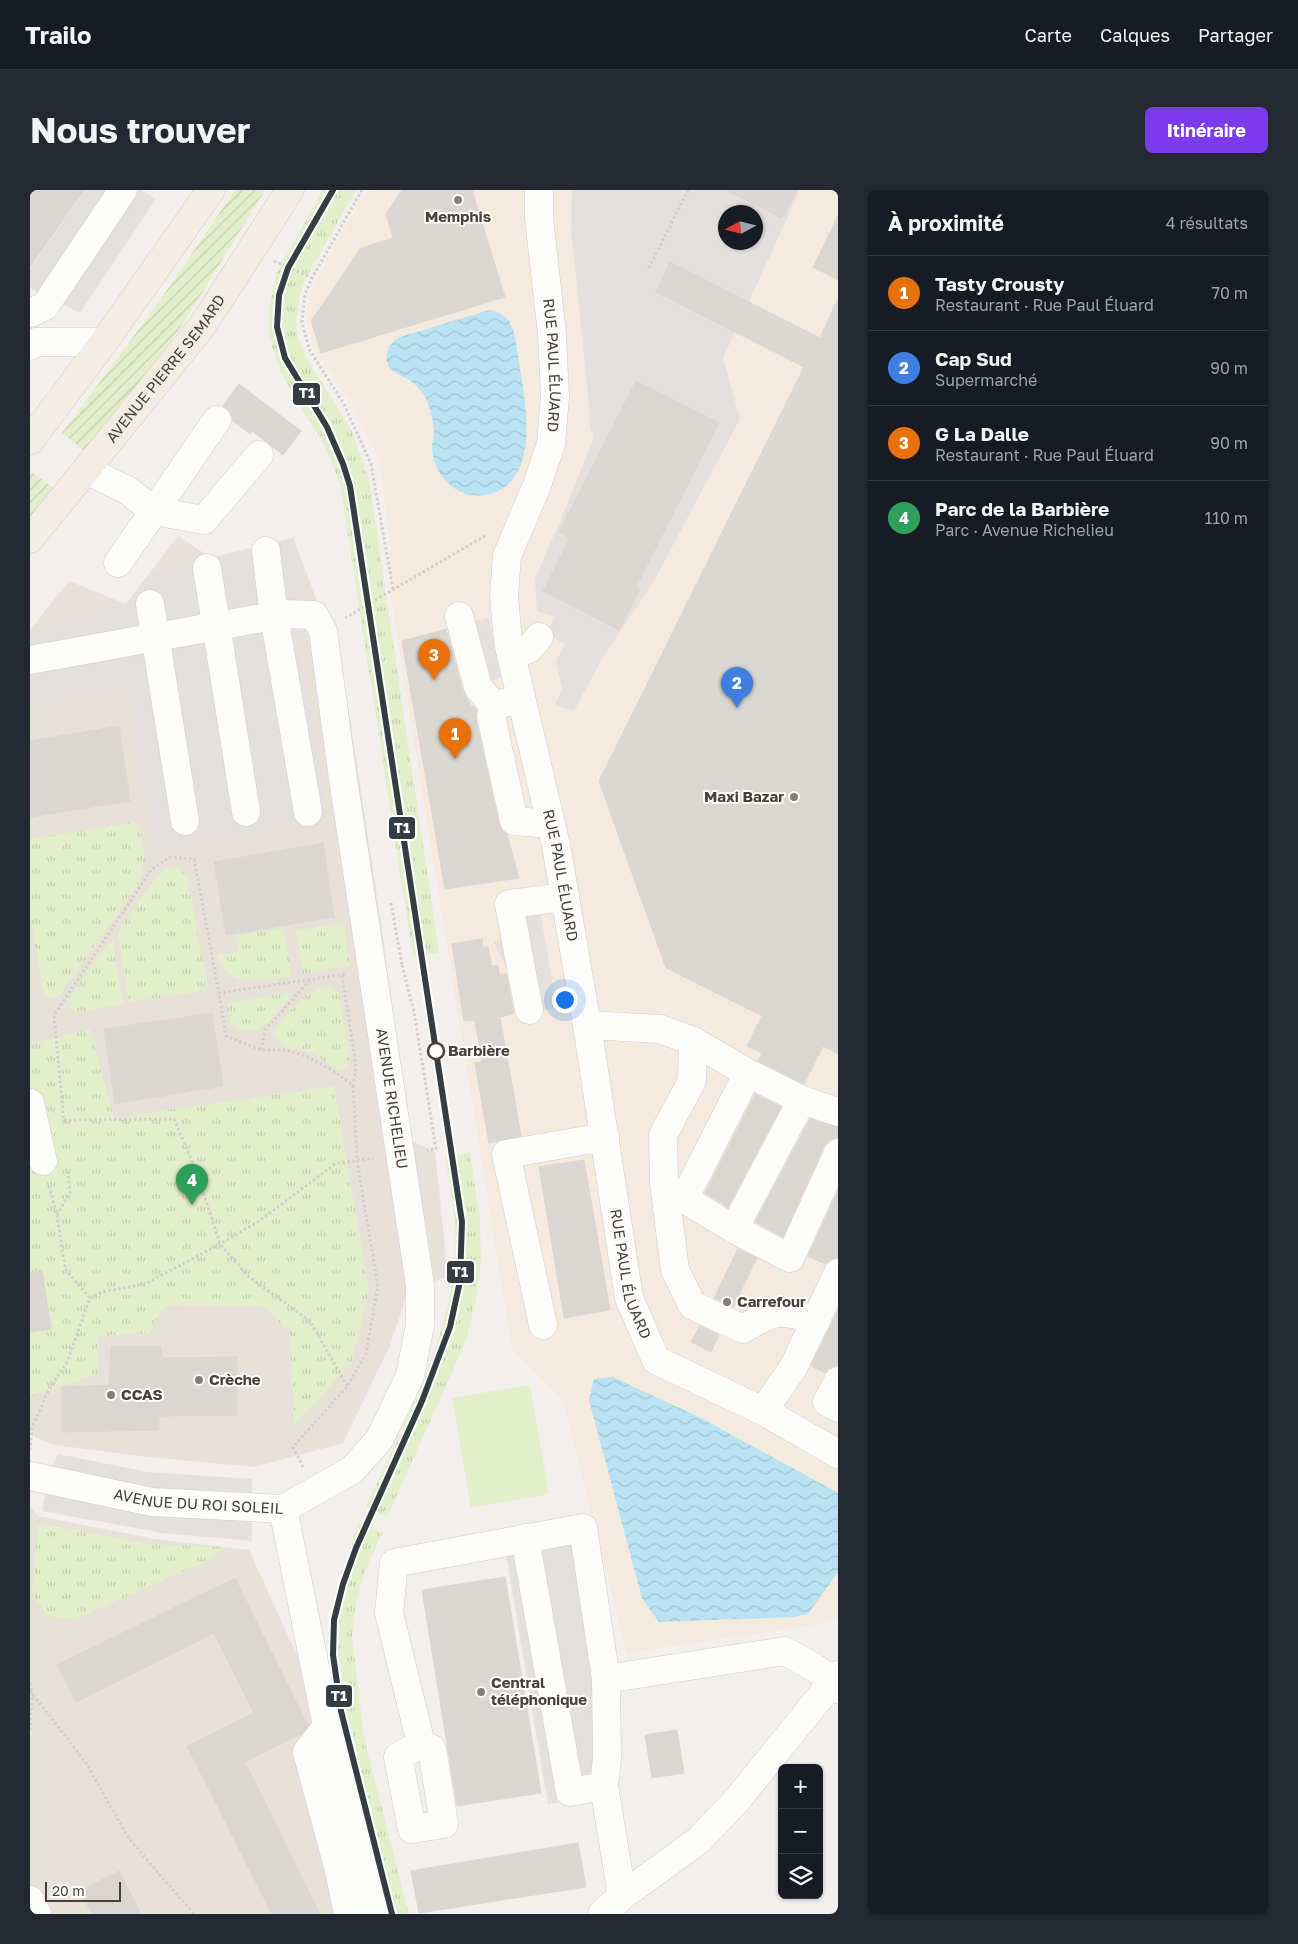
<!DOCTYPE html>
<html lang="fr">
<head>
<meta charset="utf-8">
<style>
  :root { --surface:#171b24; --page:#242831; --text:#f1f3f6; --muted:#9ea1a6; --line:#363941; --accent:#7c3aed }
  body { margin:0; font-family:"Golos Text",sans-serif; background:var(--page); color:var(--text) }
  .controls { position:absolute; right:15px; bottom:15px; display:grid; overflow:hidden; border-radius:8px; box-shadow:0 1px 4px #0004 }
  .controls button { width:45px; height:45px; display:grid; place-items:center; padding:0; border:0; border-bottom:1px solid var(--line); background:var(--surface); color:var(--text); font:25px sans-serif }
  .compass { position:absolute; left:688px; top:15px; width:45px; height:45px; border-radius:50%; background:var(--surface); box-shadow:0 1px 4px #0004; rotate:263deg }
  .scale { position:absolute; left:15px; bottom:12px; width:76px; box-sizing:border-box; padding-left:5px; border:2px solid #4a4036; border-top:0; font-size:14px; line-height:18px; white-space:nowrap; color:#4a4036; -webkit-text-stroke:4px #fff; paint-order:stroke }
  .you { position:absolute; left:534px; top:809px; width:18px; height:18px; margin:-12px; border:4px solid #fff; border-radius:50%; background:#1a73e8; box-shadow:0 0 0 8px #1a73e833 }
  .badge { display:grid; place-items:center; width:32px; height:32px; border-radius:50%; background:var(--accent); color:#fff; font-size:16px; font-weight:700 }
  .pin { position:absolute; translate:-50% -41px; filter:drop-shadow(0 1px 2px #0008) }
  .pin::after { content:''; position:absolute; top:26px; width:18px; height:15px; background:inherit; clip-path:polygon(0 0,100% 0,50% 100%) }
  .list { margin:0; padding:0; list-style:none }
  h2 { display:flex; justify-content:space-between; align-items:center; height:65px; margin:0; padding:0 20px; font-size:21px }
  h2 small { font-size:16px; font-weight:400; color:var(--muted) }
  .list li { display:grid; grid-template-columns:32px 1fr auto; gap:15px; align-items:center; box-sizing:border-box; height:75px; padding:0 20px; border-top:1px solid var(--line) }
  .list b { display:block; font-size:19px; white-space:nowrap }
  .list p { margin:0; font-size:16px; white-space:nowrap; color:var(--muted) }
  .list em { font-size:16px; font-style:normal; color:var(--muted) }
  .icon { flex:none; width:28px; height:28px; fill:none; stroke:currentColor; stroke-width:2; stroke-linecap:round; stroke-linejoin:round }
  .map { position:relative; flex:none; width:808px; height:1724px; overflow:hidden; border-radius:8px }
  header { display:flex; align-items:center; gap:30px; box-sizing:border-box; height:70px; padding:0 25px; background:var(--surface); border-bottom:1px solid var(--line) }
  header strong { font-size:24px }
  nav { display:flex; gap:28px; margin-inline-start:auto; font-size:18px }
  .intro { display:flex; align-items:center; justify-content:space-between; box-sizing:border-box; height:120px; padding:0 30px }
  h1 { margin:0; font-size:35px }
  .button { padding:12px 22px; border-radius:8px; background:var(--accent); color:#fff; font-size:18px; font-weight:700 }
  main { display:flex; gap:30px; padding:0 30px }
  aside { flex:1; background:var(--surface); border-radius:8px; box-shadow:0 1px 4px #0004 }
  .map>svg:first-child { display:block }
  .residential { fill:#e7e1d9 }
  .commercial { fill:#f5eade; fill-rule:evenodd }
  .grass { fill:url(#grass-tufts) }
  .garden { fill:url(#garden-furrows) }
  .pitch { fill:#e3eeca }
  .parking { fill:#e4e0dd; fill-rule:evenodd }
  .water { fill:url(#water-waves) }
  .building { fill:#dad7d2; stroke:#dbd6d2 }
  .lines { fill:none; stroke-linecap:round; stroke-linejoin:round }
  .minor-casing { stroke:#d0cdc9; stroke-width:29 }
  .major-casing { stroke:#d6cab8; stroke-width:29 }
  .path { stroke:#d2cfcb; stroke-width:3; stroke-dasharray:2.5 2.5; stroke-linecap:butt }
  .minor { stroke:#fdfdfc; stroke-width:28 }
  .major { stroke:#f2ece4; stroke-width:28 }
  .tram-1-casing { stroke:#fff; stroke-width:10 }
  .tram-1 { stroke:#363d42; stroke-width:6 }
  .poi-dot { fill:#857d76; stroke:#fff; stroke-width:2 }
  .stop-dot { fill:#fff; stroke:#4a4036; stroke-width:2.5 }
  .labels { text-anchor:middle; stroke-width:4; stroke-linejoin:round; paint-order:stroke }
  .poi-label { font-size:15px; font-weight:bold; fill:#4a4036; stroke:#fff; text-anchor:start }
  .street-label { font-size:15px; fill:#4a4036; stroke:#fff }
  .stop-label { font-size:15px; font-weight:bold; fill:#4a4036; stroke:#fff; text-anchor:start }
  .line-badge { stroke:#fff; stroke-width:2 }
  .badge-label { font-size:14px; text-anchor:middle; font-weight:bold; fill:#fff }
</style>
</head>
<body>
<header>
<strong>Trailo</strong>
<nav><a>Carte</a><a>Calques</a><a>Partager</a></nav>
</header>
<div class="intro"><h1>Nous trouver</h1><a class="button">Itinéraire</a></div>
<main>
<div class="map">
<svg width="808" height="1724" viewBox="0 0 808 1724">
  <defs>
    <pattern id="grass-tufts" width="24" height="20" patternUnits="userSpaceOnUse" patternTransform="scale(1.25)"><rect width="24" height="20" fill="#e3eeca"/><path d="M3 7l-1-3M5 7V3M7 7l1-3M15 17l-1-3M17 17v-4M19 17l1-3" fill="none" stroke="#c4cdae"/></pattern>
    <pattern id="garden-furrows" width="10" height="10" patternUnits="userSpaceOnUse" patternTransform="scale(1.25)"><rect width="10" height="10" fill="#e3eeca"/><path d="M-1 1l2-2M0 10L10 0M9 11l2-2" fill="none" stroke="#c4cdae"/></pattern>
    <pattern id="water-waves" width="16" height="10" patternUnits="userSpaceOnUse" patternTransform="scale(1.25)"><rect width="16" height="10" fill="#b9e2f3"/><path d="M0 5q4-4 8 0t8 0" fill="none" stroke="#a1c3d1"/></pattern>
  </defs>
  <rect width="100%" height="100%" fill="#f2efec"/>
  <!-- residential -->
  <g class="residential">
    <path d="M148,346L183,369L263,348L312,476L352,739L380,950L405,962L418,1086L378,1102L359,1158L313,1253L224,1277L118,1267L25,1255L0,1245V440L39,391L96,414Z"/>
    <path d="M0,1316L8,1326L125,1349L219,1360L271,1474L333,1724H0Z"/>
  </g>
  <!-- commercial -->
  <path class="commercial" d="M340,0H808V1426L803,1432L597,1463L532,1209L482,1159L361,408L360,351L350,271L325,218L289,165L282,149L277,131L280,103L325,19ZM696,22H726V52H696Z"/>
  <!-- grass -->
  <g class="grass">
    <path d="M293,0H326L274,91L269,109L266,132L269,149L275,166L321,239L339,290L409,763L383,767L310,293L293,252L267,211L249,178L239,146V116L246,84Z"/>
    <path d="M105,632L110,638L115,670L108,695L29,806L21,809L14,806L0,724V649Z"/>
    <path d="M145,677L157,685L178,798L173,801L99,812L88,745L91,736L128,685L134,679Z"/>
    <path d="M313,733L320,776L273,784L265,741Z"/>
    <path d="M253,738L262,786C235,791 198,801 187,765L207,762L206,746Z"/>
    <path d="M83,751L93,814L47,822L38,818L39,808L78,753Z"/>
    <path d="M294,796L303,798L309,804L320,870L317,877L312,880L304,878L284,864L253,856L243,844C257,822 269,807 294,796Z"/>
    <path d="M265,802C255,812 241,832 229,839C220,844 208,839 200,834L197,813Z"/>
    <path d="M60,839L84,928L304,896L339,1101L321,1174L264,1234L260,1142L233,1116L137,1115L131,1121L120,1143L68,1146V1184L0,1207V858L4,853Z"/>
    <path d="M440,963L450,1032L451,1073L445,1114L435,1153L357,1327L336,1317C371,1240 417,1158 425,1072C428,1036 421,1002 415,967Z"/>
    <path d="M8,1333L118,1354L192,1357L181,1369L41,1431L18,1426L2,1404Z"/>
    <path d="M328,1333L352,1343L335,1381L326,1412L322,1448L334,1548L379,1724H353L299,1488L298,1447L304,1407Z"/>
  </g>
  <!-- garden -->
  <g class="garden">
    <path d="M205,0H235L156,129L123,176L57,263L32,243L129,112Z"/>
    <path d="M2,282L26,300L0,332V285Z"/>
  </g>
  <!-- pitch -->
  <path class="pitch" d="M500,1195L519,1304L441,1318L422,1208Z"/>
  <!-- parking -->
  <g class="parking">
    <path d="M55,0H112L126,9L50,123L0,98V79Z"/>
    <path d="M542,0H770L693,168L710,229L625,389L572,469L544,521L525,515L532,498L526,471L535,454L516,444L525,427L507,421L505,389L537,315L565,244L560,240L559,214L541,39ZM696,22H726V52H696Z"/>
    <path d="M263,348L272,408L253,412L261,469L272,468L298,626L124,660L97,496L0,515V441L96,414L121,382Z"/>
    <path d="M459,428L472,487L453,494L424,436Z"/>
    <path d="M510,722L527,819L495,823L491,802L463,752L473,748L472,725Z"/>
    <path d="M28,1264L117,1282L222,1289V1351L133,1343L12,1321L20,1280Z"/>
    <path d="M547,1339L587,1604L518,1614L475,1357Z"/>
  </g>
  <!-- water -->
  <g class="water">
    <path d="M459,120C467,121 474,124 479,131C486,142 488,166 490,179C496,217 510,289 460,304C449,307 436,306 427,300C411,290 402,274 402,255C403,250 404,245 404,240C403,230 401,221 397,211C393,202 386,194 377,189C372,186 365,184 361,179C351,168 359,153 370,147Z"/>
    <path d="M583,1187L673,1229L808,1303V1382L778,1424L764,1427L629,1432L612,1408L559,1210L564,1189Z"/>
  </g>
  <!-- building -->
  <g class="building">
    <path d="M0,0H54L0,77Z"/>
    <path d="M372,0H442L475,107L291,163L281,131L331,58L363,48L356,24Z"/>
    <path d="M696,0H767L752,28Z"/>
    <path d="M808,26V90L783,77Z"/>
    <path d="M640,72L790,148L808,108V864L793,856L774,894L728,871L732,863L717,856L732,826L636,778L569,591L774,177L626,102Z"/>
    <path d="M606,191L689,233L606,397L610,399L589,440L513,401L540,348L529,342Z"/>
    <path d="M209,194L271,241L253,265L222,241L220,244L203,231L201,223L193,216Z"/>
    <path d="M416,439L433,501L441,516H443L447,520L446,529L448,539L469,634L473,642L477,644L489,688L415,699L372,451Z"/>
    <path d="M89,536L100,611L0,627V551Z"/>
    <path d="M293,653L304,727L196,745L184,672Z"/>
    <path d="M452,749L453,757H458L462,776L468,775L469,785L476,783L484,824L470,827L491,946L459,953L445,873L452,872L445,830L434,831L422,754Z"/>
    <path d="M182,823L193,896L85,914L74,839Z"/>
    <path d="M725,904L751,917L698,1017L675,1003Z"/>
    <path d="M780,929L808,937V948L799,950L794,956L753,1047L725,1032Z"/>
    <path d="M554,970L580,1120L534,1128L509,977Z"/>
    <path d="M808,1001V1068L800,1070L795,1074L778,1066Z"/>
    <path d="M708,1059L727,1068L703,1117L684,1108Z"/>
    <path d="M12,1081L21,1139L0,1142V1082Z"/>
    <path d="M808,1120V1172L806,1176L799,1178L795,1183L781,1176Z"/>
    <path d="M670,1136L689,1145L681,1162L661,1152Z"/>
    <path d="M81,1156H131L132,1168L207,1167V1225L129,1226V1240L32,1242V1197L79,1195Z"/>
    <path d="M475,1387L511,1603L427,1616L392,1400Z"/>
    <path d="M205,1388L278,1536L271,1544L215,1572L290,1724H242L157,1556L224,1523L184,1443L46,1512L27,1475Z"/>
    <path d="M647,1540L654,1583L622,1588L615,1545Z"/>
    <path d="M548,1653L556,1697L389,1723L381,1681Z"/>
    <path d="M89,1681L111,1724H62L50,1701Z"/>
  </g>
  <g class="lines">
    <!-- minor casing -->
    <g class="minor-casing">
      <g id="minor">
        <path id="s1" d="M509,0V28L522,144L525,206L521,254L507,295L477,366L474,406L478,452L526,655L557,835L599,1108L626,1170L733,1221L808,1264"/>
        <path d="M0,123L15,116L93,0"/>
        <path d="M0,156L6,152H74"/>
        <path d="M56,280L97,300L124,321L174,330L229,265"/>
        <path d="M236,361L244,426L278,622"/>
        <path d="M88,373L187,230"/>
        <path d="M177,378L216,622"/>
        <path d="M120,414L155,631"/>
        <path d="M429,426L448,497L464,516"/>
        <path d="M481,466L499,459L509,447"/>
        <path id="s2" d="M0,470L254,424L284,425L293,441L312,582L390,1095V1135L380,1186L349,1250L322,1280L253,1319"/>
        <path d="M491,508L464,516L461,526L484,631L521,634"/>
        <path d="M499,820L479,714L535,707"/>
        <path d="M557,835L630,839L663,851L718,883L772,910L808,922"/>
        <path d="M663,851L662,891L633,945L634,993L645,1080L662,1115L713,1139C745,1119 751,1119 786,1131"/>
        <path d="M718,883L654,1009L704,1039L772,910"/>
        <path d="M0,913L13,971"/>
        <path d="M704,1039L760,1068L808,963"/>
        <path d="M513,1135L476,964L575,947"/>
        <path d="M808,1191L797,1212L808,1218"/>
        <path d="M733,1221L763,1178L808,1083"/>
        <path id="s3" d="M0,1286L122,1312L253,1319"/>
        <path d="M253,1319L297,1536L345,1724"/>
        <path d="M495,1348L540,1602L574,1596"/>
        <path d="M576,1489L755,1461L785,1478L803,1491L808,1499"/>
        <path d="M297,1536L277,1562L309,1680L318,1724"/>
        <path d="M391,1554L402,1559L414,1634L382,1639L368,1567L391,1554L359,1423L364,1373L553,1338L576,1489L577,1568L574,1596L592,1706"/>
        <path d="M0,1710L7,1724"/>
        <path d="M572,1724L592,1706L669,1650L707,1610L808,1485"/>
      </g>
    </g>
    <!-- major casing -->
    <g class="major-casing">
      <g id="major">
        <path d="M0,251L74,152L181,0"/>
        <path id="s4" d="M0,349L173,135L260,0"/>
      </g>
    </g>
    <!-- path -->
    <g class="path">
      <path d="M332,0L282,88L275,104L272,132L279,159L314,214L341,274L363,399"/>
      <path d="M244,71L282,88"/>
      <path d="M619,78L658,0"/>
      <path d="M315,428L456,345"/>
      <path d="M361,713L372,775H371"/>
      <path d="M372,775L384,822L406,959L397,960"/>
      <path d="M312,785L326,876L323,895"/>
      <path d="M231,860L235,840L280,790"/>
      <path d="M34,930L144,929L167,983L190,1054L218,1086L280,1131L317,1196"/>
      <path d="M34,933L24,825L122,679L140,667L164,669L189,803"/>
      <path d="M19,996L27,1025L35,1079L60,1108"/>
      <path d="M27,1025L40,1002L38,982"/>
      <path d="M0,1260L2,1238L19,1199L37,1172L60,1108L72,1102L115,1094L190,1054L229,1031L305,974L343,968"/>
      <path d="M273,1277L263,1257L317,1197L336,1163L348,1096L327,971L323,895L302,880L276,866L256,860H231L196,846L189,803L316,784"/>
      <path d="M0,1493L2,1502L0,1542"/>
      <path d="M0,1501L55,1571L99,1649L164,1724"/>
    </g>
    <!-- minor -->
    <use href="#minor" class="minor"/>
    <!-- major -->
    <use href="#major" class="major"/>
    <!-- tram-1 casing -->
    <g class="tram-1-casing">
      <path id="tram-1" d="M303,0L258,78L249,105L247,137L255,168L297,237L313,274L320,296L432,1032L430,1091L420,1137L392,1211L326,1358L313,1394L304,1430L303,1465L311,1521L362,1724"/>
    </g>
    <!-- tram-1 -->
    <use href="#tram-1" class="tram-1"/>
  </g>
  <!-- markers -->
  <g class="poi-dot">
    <circle cx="428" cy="10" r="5"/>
    <circle cx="764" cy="607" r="5"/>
    <circle cx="697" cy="1112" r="5"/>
    <circle cx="169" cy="1190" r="5"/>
    <circle cx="81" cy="1205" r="5"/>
    <circle cx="451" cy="1502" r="5"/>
  </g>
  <circle class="stop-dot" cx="406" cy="861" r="8"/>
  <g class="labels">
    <!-- poi labels -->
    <g class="poi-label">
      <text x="428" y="32" text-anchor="middle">Memphis</text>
      <text x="754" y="612" text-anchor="end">Maxi Bazar</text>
      <text x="707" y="1117">Carrefour</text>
      <text x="179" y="1195">Crèche</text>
      <text x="91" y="1210">CCAS</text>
      <text x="461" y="1498">Central<tspan x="461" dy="17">téléphonique</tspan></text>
    </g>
    <!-- street labels -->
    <g class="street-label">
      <text dy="5" stroke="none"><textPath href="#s1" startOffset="176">RUE PAUL ÉLUARD</textPath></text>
      <text dy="5" stroke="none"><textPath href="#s4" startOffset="218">AVENUE PIERRE SEMARD</textPath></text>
      <text dy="5" stroke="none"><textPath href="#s1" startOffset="701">RUE PAUL ÉLUARD</textPath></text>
      <text dy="5" stroke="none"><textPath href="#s2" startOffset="779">AVENUE RICHELIEU</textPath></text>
      <text dy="5" stroke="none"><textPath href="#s1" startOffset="1106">RUE PAUL ÉLUARD</textPath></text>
      <text dy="5" stroke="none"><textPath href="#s3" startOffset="171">AVENUE DU ROI SOLEIL</textPath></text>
    </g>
    <!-- stop labels -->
    <g class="stop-label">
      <text x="418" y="866">Barbière</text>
    </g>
  </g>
  <g class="line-badge">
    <rect x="262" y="192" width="29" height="24" rx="5" fill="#363d42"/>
    <rect x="358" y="626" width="28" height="24" rx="5" fill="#363d42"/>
    <rect x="416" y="1070" width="29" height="24" rx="5" fill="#363d42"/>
    <rect x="295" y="1494" width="28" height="24" rx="5" fill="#363d42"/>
  </g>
  <g class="badge-label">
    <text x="277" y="208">T1</text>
    <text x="372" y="643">T1</text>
    <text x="430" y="1087">T1</text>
    <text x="309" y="1511">T1</text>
  </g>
</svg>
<div class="controls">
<button>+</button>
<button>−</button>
<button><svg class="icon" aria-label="layers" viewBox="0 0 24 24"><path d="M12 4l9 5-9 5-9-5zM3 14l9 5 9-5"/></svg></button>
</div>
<svg class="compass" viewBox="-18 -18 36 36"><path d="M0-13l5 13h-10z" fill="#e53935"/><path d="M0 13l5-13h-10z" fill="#9ea1a6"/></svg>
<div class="scale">20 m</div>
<div class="you"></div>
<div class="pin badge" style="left:425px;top:569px;background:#e8710a">1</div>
<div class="pin badge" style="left:707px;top:518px;background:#3f7fe0">2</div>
<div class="pin badge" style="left:404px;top:490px;background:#e8710a">3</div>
<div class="pin badge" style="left:162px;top:1015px;background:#2e9e5b">4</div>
</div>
<aside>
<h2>À proximité<small>4 résultats</small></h2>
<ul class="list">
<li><span class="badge" style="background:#e8710a">1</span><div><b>Tasty Crousty</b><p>Restaurant · Rue Paul Éluard</p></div><em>70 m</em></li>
<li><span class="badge" style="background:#3f7fe0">2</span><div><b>Cap Sud</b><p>Supermarché</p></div><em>90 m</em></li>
<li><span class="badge" style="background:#e8710a">3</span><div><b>G La Dalle</b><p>Restaurant · Rue Paul Éluard</p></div><em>90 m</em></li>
<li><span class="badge" style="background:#2e9e5b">4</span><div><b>Parc de la Barbière</b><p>Parc · Avenue Richelieu</p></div><em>110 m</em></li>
</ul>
</aside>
</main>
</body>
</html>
